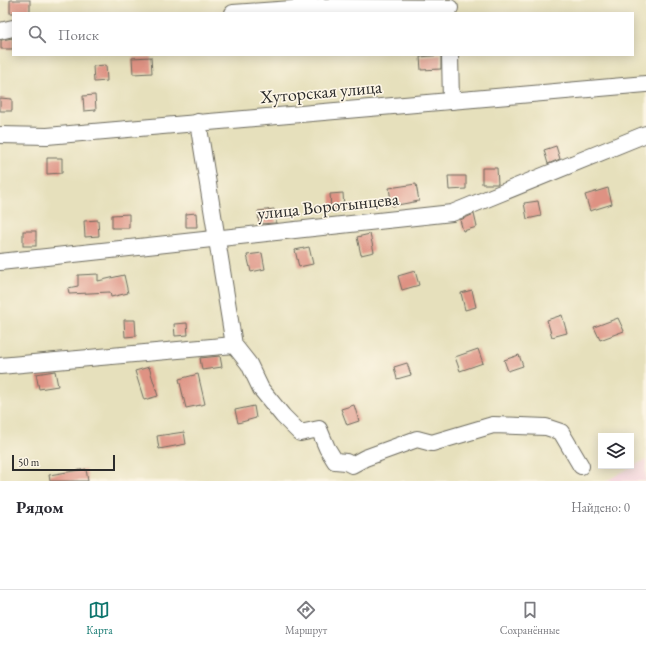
<!DOCTYPE html>
<html lang="ru">
<head>
<meta charset="utf-8">
<style>
  :root { --surface:#fff; --page:#f2f2f3; --text:#2b2b33; --muted:#7c7c81; --line:#e1e1e2; --accent:#0f766e }
  body { margin:0; font-family:"EB Garamond",serif; background:var(--page); color:var(--text) }
  .controls { position:absolute; right:12px; bottom:12px; display:grid; overflow:hidden; border-radius:0px; box-shadow:0 2px 10px #0003 }
  .controls button { width:36px; height:36px; display:grid; place-items:center; padding:0; border:0; border-bottom:1px solid var(--line); background:var(--surface); color:var(--text); font:20px sans-serif }
  .scale { position:absolute; left:12px; bottom:10px; width:103px; box-sizing:border-box; padding-left:4px; border:2px solid #2b2b2b; border-top:0; font-size:11px; line-height:14px; white-space:nowrap; color:#2b2b2b; -webkit-text-stroke:3px #fcf5e5; paint-order:stroke }
  .list { margin:0; padding:0; list-style:none }
  h2 { display:flex; justify-content:space-between; align-items:center; height:52px; margin:0; padding:0 16px; font-size:17px }
  h2 small { font-size:13px; font-weight:400; color:var(--muted) }
  .icon { flex:none; width:22px; height:22px; fill:none; stroke:currentColor; stroke-width:2; stroke-linecap:round; stroke-linejoin:round }
  .map { position:relative; flex:none; width:646px; height:481px; overflow:hidden }
  .search { position:absolute; background:var(--surface); box-shadow:0 2px 10px #0003; left:12px; right:12px; top:12px; height:44px; display:flex; align-items:center; gap:10px; box-sizing:border-box; padding:0 14px; border-radius:0px; color:var(--muted); font-size:15px }
  .sheet { height:108px; background:var(--surface) }
  nav { display:flex; justify-content:space-around; align-items:center; box-sizing:border-box; height:56px; border-top:1px solid var(--line); background:var(--surface); font-size:11px; color:var(--muted) }
  nav a { display:grid; justify-items:center; gap:2px }
  nav .on { color:var(--accent) }
  .map>svg:first-child { display:block }
  .built { fill:#f4cfde }
  .building { fill:#de9283 }
  .lines { fill:none; stroke-linecap:round; stroke-linejoin:round }
  .minor-casing { stroke:#6c6a5e; stroke-width:18 }
  .minor { stroke:#fff; stroke-width:16 }
  .labels { text-anchor:middle; stroke-width:3.5; stroke-linejoin:round; paint-order:stroke }
  .street-label { font-size:18px; fill:#2b2b2b; stroke:#fcf5e5 }
</style>
</head>
<body>
<div class="map">
<svg width="646" height="481" viewBox="0 0 646 481">
  <rect width="100%" height="100%" fill="#fcf5e5"/>
  <filter id="ink" filterUnits="userSpaceOnUse"><feTurbulence type="fractalNoise" baseFrequency=".025" numOctaves="2"/><feDisplacementMap in="SourceGraphic" scale="8" xChannelSelector="R" yChannelSelector="G"/><feConvolveMatrix kernelMatrix="1 2 1 2 8 2 1 2 1" color-interpolation-filters="sRGB"/></filter>
  <filter id="wash" filterUnits="userSpaceOnUse"><feTurbulence type="fractalNoise" baseFrequency=".012" numOctaves="4" result="noise"/><feDisplacementMap in="SourceGraphic" scale="16" xChannelSelector="R" yChannelSelector="G"/><feGaussianBlur stdDeviation="0.9" result="paint"/><feColorMatrix in="noise" values="0 0 0 0 0 0 0 0 0 0 0 0 0 0 0 0 0 1.4 0 .05"/><feComposite in="paint" operator="in"/></filter>
  <g filter="url(#wash)">
    <rect width="100%" height="100%" fill="#e6e0bc"/>
    <!-- built -->
    <path class="built" d="M646,460V481H606L639,463Z"/>
    <g id="blocks">
      <!-- building -->
      <g class="building">
        <rect x="10" y="0" width="20" height="13"/>
        <path d="M13,38V49H1V40Z"/>
        <path d="M441,55V69L421,70L420,57Z"/>
        <path d="M151,57L152,73L133,74L132,58Z"/>
        <path d="M106,65L107,81L94,82L93,66Z"/>
        <path d="M95,95L96,110L84,111L83,96Z"/>
        <path d="M0,98L12,99V111H0Z"/>
        <path d="M556,146L560,159L548,164L544,150Z"/>
        <path d="M47,158H62V173L47,174Z"/>
        <path d="M482,168H497L498,184H482Z"/>
        <path d="M448,176H466V189L449,190Z"/>
        <path d="M416,184L419,201L392,206L389,188Z"/>
        <path d="M608,188L612,204L590,211L585,195Z"/>
        <path d="M343,193L344,209L331,210L330,194Z"/>
        <path d="M538,201L541,216L527,219L524,203Z"/>
        <path d="M274,209L276,223L259,224L258,211Z"/>
        <path d="M196,213L197,227H186V214Z"/>
        <path d="M129,214V228H112V215Z"/>
        <path d="M474,214L477,227L463,231L460,220Z"/>
        <path d="M98,220L99,236L85,237L84,221Z"/>
        <rect x="23" y="231" width="13" height="15"/>
        <path d="M370,234L374,252L361,255L357,237Z"/>
        <path d="M309,247L313,264L299,267L295,250Z"/>
        <path d="M262,253L265,269L251,272L247,255Z"/>
        <path d="M415,271L419,285L402,290L398,276Z"/>
        <path d="M98,274V281L124,275L128,293L111,297L110,292L69,294L68,288L78,286V275Z"/>
        <path d="M472,290L476,307L465,310L461,293Z"/>
        <path d="M562,315L567,333L552,337L547,320Z"/>
        <path d="M618,318L624,331L600,340L594,327Z"/>
        <path d="M124,320H135L136,336L125,337Z"/>
        <path d="M187,323L188,335L175,336L174,324Z"/>
        <path d="M478,349L483,363L460,371L455,357Z"/>
        <path d="M519,355L523,366L508,371L504,360Z"/>
        <path d="M220,356L222,367L202,370L200,358Z"/>
        <path d="M407,363L411,375L397,379L394,367Z"/>
        <path d="M149,367L158,396L144,400L135,371Z"/>
        <path d="M55,371L58,386L39,389L36,374Z"/>
        <path d="M198,374L205,404L186,408L179,379Z"/>
        <path d="M354,405L359,421L347,425L341,409Z"/>
        <path d="M254,406L256,418L238,423L235,410Z"/>
        <path d="M184,432L186,444L159,449L157,436Z"/>
        <path d="M86,469L88,481H50L49,475Z"/>
      </g>
    </g>
  </g>
  <g filter="url(#ink)">
    <use href="#blocks" fill-opacity="0" stroke="#6c6a5e" stroke-width="1"/>
    <g class="lines">
      <!-- minor casing -->
      <g class="minor-casing">
        <g id="minor">
          <path d="M233,13L321,7L450,8"/>
          <path d="M0,31L13,28"/>
          <path d="M450,55L451,101"/>
          <path d="M198,122L234,345L249,364L261,389L283,416L300,433L319,429L327,448L335,461L346,462L352,465L365,458L417,439L432,443L493,425L546,427L561,432L581,466"/>
          <path d="M0,135L47,136L646,84"/>
          <path d="M0,262L452,213L646,134"/>
          <path d="M0,366L234,345"/>
        </g>
      </g>
      <!-- minor -->
      <use href="#minor" class="minor"/>
    </g>
  </g>
  <g class="labels">
    <!-- street labels -->
    <g class="street-label">
      <text transform="translate(321 92) rotate(-5)" y="6">Хуторская улица</text>
      <text transform="translate(328 206) rotate(-6)" y="6">улица Воротынцева</text>
    </g>
  </g>
</svg>
<div class="controls">
<button><svg class="icon" aria-label="layers" viewBox="0 0 24 24"><path d="M12 4l9 5-9 5-9-5zM3 14l9 5 9-5"/></svg></button>
</div>
<div class="scale">50 m</div>
<div class="search"><svg class="icon" aria-label="search" viewBox="0 0 24 24"><circle cx="10" cy="10" r="6"/><path d="M15 15l6 6"/></svg>Поиск</div>
</div>
<section class="sheet">
<h2>Рядом<small>Найдено: 0</small></h2>
<ul class="list">
</ul>
</section>
<nav>
<a class="on"><svg class="icon" aria-label="map" viewBox="0 0 24 24"><path d="M3 6l6-2 6 2 6-2v14l-6 2-6-2-6 2zM9 4v14M15 6v14"/></svg>Карта</a>
<a><svg class="icon" aria-label="directions" viewBox="0 0 24 24"><path d="M12 3l9 9-9 9-9-9zM9 14v-3h6M13 9l2 2-2 2"/></svg>Маршрут</a>
<a><svg class="icon" aria-label="saved" viewBox="0 0 24 24"><path d="M7 4h10v16l-5-4-5 4z"/></svg>Сохранённые</a>
</nav>
</body>
</html>
